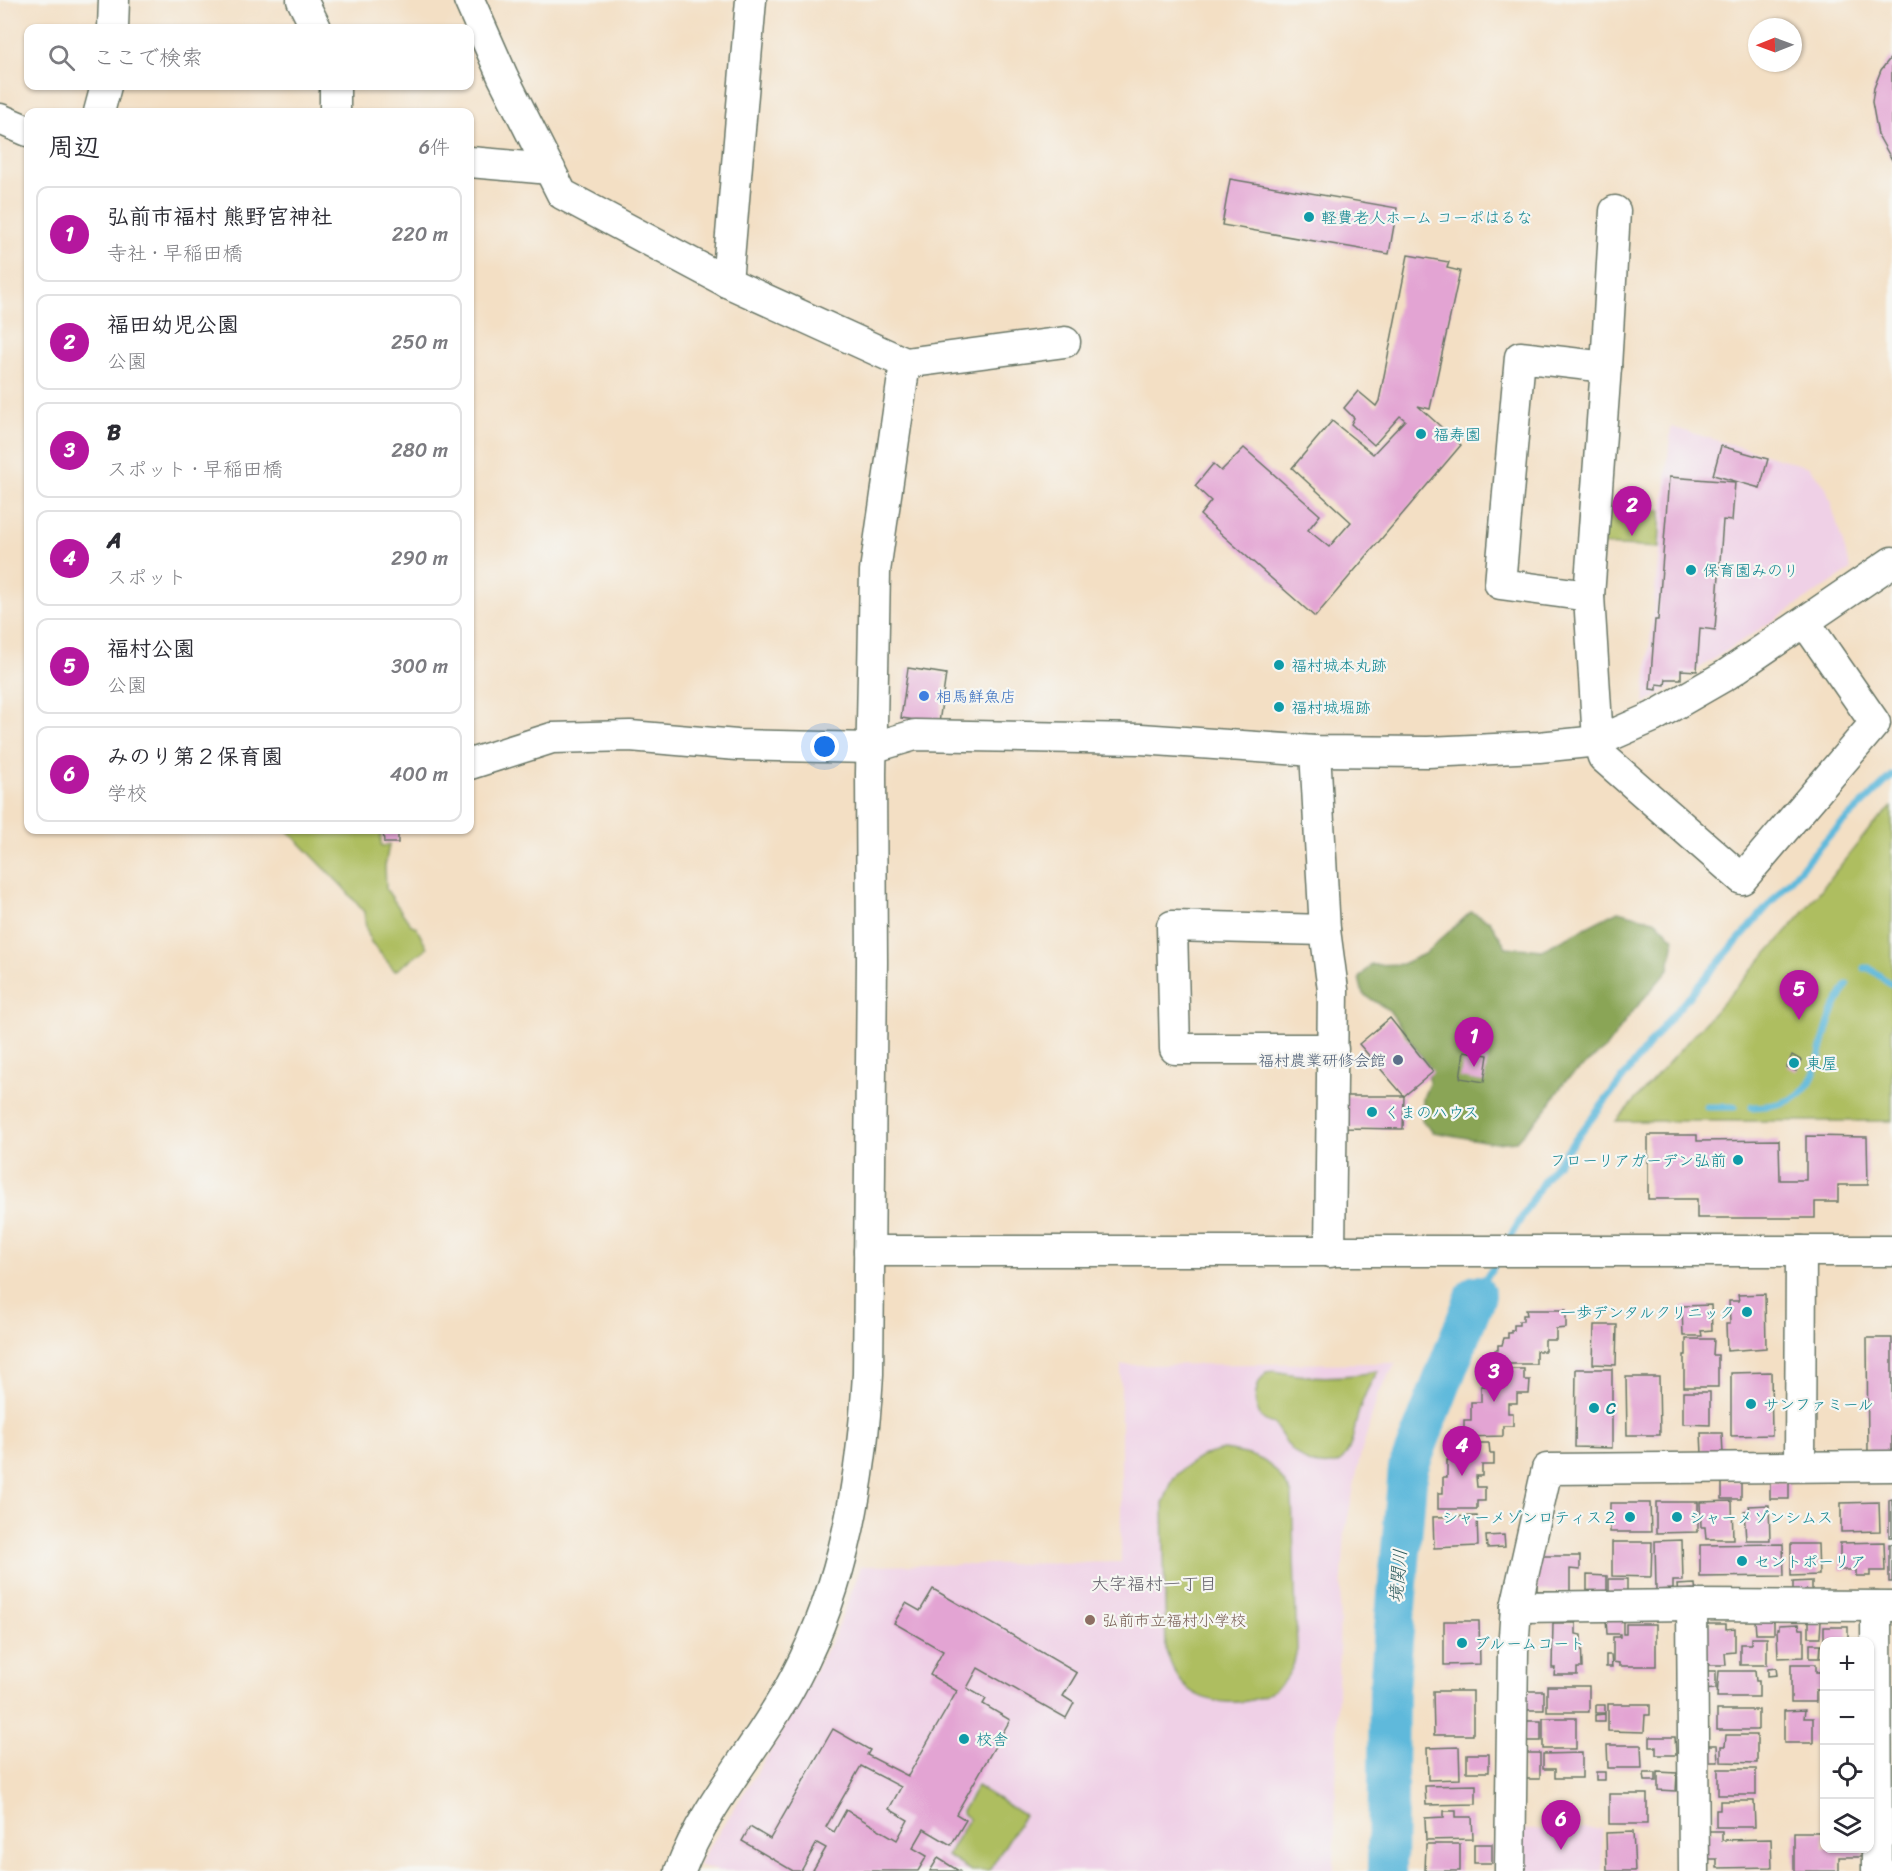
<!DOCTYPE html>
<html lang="ja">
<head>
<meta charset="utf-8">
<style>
  :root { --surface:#fff; --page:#f7f7f7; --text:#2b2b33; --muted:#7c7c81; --line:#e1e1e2; --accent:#b5179e }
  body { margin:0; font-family:Sriracha,"Klee One",sans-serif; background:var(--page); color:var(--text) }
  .controls { position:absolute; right:18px; bottom:18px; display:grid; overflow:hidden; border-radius:12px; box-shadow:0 2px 4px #0004 }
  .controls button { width:54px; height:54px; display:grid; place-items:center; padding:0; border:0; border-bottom:2px solid var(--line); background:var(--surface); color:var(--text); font:30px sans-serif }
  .compass { position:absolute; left:1748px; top:18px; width:54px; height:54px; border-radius:50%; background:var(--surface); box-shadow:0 2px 4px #0004; rotate:269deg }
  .you { position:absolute; left:825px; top:747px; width:21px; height:21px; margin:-15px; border:4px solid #fff; border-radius:50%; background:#1a73e8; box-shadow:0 0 0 9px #1a73e833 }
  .badge { display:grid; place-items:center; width:39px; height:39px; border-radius:50%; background:var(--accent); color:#fff; font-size:20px; font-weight:700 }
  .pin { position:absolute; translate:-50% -50px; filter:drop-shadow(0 2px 3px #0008) }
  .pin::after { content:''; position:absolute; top:32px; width:21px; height:18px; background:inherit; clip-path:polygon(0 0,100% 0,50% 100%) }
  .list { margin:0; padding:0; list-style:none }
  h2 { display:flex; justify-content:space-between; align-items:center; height:78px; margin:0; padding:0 24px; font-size:26px }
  h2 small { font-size:20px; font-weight:400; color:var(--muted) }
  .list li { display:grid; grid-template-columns:39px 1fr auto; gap:18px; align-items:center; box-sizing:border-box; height:96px; margin:0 12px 12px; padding:0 12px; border:2px solid var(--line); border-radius:12px }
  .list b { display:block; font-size:22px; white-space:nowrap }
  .list p { margin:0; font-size:20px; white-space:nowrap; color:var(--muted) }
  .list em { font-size:20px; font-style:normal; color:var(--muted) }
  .icon { flex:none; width:33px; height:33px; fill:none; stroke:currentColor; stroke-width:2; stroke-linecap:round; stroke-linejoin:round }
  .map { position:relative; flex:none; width:1892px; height:1871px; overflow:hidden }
  .search { position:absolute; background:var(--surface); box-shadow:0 2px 4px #0004; left:24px; top:24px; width:450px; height:66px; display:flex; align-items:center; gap:15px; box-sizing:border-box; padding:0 21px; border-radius:12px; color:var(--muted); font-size:22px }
  .panel { position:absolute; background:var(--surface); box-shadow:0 2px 4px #0004; left:24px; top:108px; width:450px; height:726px; border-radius:12px }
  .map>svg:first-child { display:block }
  .built { fill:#efd0e6 }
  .green { fill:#aebe61; stroke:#667e4a; stroke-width:1.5 }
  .forest { fill:#8aa557; stroke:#547146; stroke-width:1.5 }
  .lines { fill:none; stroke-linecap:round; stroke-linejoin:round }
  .stream { stroke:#5eb9db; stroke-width:7 }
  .river { stroke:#5eb9db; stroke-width:40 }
  .building { fill:#e3a4d3; fill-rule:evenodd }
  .minor-casing { stroke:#697666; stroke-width:33 }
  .minor { stroke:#fff; stroke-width:30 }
  .culture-dot { fill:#0f9aa8; stroke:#f6f6f2; stroke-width:2 }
  .shop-dot { fill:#3f7fe0; stroke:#f6f6f2; stroke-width:2 }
  .service-dot { fill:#5c6f8a; stroke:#f6f6f2; stroke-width:2 }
  .education-dot { fill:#8d6e63; stroke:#f6f6f2; stroke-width:2 }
  .labels { text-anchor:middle; stroke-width:4.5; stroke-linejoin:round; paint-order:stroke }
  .culture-label { font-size:16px; fill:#0d838f; stroke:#f6f6f2; text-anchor:start }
  .shop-label { font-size:16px; fill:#366cbe; stroke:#f6f6f2; text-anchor:start }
  .service-label { font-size:16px; fill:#4e5e75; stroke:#f6f6f2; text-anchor:end }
  .education-label { font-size:16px; fill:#785e54; stroke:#f6f6f2; text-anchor:start }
  .water-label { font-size:18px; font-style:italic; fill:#2f5c5e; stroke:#f6f6f2 }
  .neighbourhood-label { font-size:18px; fill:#64616c; stroke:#f6f6f2 }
</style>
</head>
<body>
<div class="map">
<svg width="1892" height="1871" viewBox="0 0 1892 1871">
  <rect width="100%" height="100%" fill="#f6f6f2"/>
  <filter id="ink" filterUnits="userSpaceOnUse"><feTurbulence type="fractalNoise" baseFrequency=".0167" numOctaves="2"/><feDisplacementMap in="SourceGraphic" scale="12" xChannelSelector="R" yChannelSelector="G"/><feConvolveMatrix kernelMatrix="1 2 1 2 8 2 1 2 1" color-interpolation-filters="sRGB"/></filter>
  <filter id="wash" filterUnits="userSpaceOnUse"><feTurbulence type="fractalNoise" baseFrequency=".008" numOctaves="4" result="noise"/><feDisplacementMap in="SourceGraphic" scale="24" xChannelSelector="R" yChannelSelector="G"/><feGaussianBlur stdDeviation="1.35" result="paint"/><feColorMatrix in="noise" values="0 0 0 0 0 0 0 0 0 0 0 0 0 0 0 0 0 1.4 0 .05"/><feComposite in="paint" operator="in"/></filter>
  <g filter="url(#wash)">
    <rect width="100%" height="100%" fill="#f3dfc4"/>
    <!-- built -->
    <g class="built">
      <path d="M1671,427L1809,467L1826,487L1851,570L1644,704Z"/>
      <path d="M1396,1363L1378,1395L1360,1457L1345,1532L1340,1607L1334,1871H718L698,1865L777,1741L836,1632L861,1566L1121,1562V1365Z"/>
      <path d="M1602,1829V1871H1520V1830Z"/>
    </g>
    <!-- green -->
    <g class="green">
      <path d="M1606,507L1661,510L1659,548L1603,545Z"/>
      <path d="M1892,807V1121H1616L1797,920L1871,827Z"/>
      <path d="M287,830H381V846L389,845L385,866L386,889L410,924L416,927L427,948L395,971L371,942L366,928L364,912L343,887Z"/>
      <path d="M1275,1371C1309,1379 1345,1378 1378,1371C1371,1382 1364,1395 1360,1408C1354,1423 1354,1448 1342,1460C1336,1466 1328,1466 1320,1465C1298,1464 1285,1441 1274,1424C1256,1421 1252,1401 1258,1385C1259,1380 1264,1376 1266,1372Z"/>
      <path d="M1223,1450C1261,1455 1273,1461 1292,1495L1297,1650C1295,1656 1294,1663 1292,1668C1280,1694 1252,1704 1226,1702C1213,1701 1197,1697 1187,1688C1176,1678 1171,1665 1166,1651L1163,1504L1173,1479L1186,1466L1204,1455Z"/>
      <path d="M977,1786L1024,1815L989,1871H971L947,1856L969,1819L961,1813Z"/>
    </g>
    <!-- forest -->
    <path class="forest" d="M1618,911L1657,921L1674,939L1669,969L1629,1016L1605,1049L1565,1081L1544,1112L1516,1141L1495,1143L1433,1132L1422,1121L1423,1098L1429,1083L1428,1066L1389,1010L1363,994L1359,978L1371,965L1402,964L1424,954L1471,912L1490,921L1506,947L1542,950Z"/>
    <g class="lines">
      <!-- stream -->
      <g class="stream">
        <path d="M1864,968H1869L1892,985"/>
        <path d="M1707,1107H1734"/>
        <path d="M1752,1107C1824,1105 1812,1066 1832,1014C1836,1004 1842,995 1847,985"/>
        <path d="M1507,1242L1544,1180L1664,1025L1829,836L1892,776"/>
        <path d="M1476,1295L1497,1260"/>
      </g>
      <!-- river -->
      <path class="river" d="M1387,1871L1389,1687L1408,1469L1476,1295"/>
    </g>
    <g id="blocks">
      <!-- building -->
      <g class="building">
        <path d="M1892,56V160L1878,135L1872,102L1874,88L1881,70Z"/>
        <path d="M1230,179L1397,208L1389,254L1222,225Z"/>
        <path d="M1408,255L1449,262L1447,268L1460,271L1430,409L1418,406L1461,445L1315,617L1200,515L1211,501L1195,486L1213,464L1221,471L1244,448L1320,515L1308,530L1329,547L1351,522L1292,468L1332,421L1373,454L1405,420L1400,416L1374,445L1351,424L1354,418L1344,408L1358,391L1376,406L1379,401Z"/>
        <path d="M1721,446L1768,459L1760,488L1713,475Z"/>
        <path d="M1669,477L1735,482L1732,521L1723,520L1715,630L1700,628L1697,671L1681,670V679H1666L1665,685L1657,684V690L1650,689L1655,620H1658Z"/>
        <path d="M908,668L946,674L939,723L901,718Z"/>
        <path d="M383,830H398V843H384Z"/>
        <path d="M1390,1018L1433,1072L1404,1096L1359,1044Z"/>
        <path d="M1464,1051L1488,1055L1484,1082L1460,1078Z"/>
        <path d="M1792,1055L1801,1060L1796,1071L1787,1067Z"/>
        <path d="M1341,1096H1404L1403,1129L1341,1128Z"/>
        <path d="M1648,1135H1697V1141L1779,1140L1780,1180H1806V1136L1867,1137L1868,1185H1838V1202H1815V1218H1697V1199H1648Z"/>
        <path d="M1765,1294L1766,1348L1727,1351L1726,1324H1730L1729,1301H1739L1738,1295Z"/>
        <path d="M1711,1305L1712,1330L1701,1331L1702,1336H1683L1682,1306Z"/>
        <path d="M1526,1310H1566V1328L1556,1329V1340H1545V1351H1536V1364H1493V1354H1495V1350H1498V1345H1502L1504,1338H1508V1333H1511V1330H1514V1325H1519V1321H1523V1315H1527Z"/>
        <path d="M1594,1325H1617L1616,1365L1593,1364Z"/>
        <path d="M1867,1338H1892V1453L1868,1454Z"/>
        <path d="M1686,1339H1714L1713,1355H1718V1387H1684V1355H1686Z"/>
        <path d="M1487,1369H1524V1380H1530L1529,1394H1517V1403H1508V1413H1513V1426H1503V1436L1464,1437V1420H1471V1402H1481V1386H1486Z"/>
        <path d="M1576,1369H1612V1448L1575,1447Z"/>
        <path d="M1771,1372L1772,1435L1731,1436V1373Z"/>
        <path d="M1626,1377H1659L1660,1435H1627Z"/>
        <path d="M1683,1392H1710V1425L1683,1424Z"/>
        <path d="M1701,1433H1722L1723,1454H1702Z"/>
        <path d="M1453,1443H1489L1490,1453H1494V1465H1482V1476H1476L1477,1487H1485V1501H1477V1509H1438V1493H1443V1477H1447V1460H1454Z"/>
        <rect x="1722" y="1482" width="19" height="17"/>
        <rect x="1770" y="1482" width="19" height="17"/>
        <path d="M1892,1499V1537H1889V1500Z"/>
        <path d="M1732,1501L1733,1539H1706L1705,1527H1701L1700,1502Z"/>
        <path d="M1656,1502H1698V1532L1656,1533Z"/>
        <path d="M1879,1502L1880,1531L1841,1532V1503Z"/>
        <path d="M1610,1503H1650L1651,1532H1610Z"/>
        <path d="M1769,1505L1770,1540H1746L1744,1511L1750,1510L1749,1506Z"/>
        <path d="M1477,1516L1478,1546L1434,1548L1433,1517Z"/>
        <path d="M1504,1535L1505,1547L1487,1548L1486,1536Z"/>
        <path d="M1682,1540L1683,1581H1673V1589L1656,1590L1655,1541Z"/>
        <path d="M1612,1542H1652L1651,1577L1612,1576Z"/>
        <path d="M1884,1542L1885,1571H1870V1576H1856V1570H1840V1543Z"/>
        <path d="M1783,1544L1784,1576L1700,1577V1545Z"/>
        <path d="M1791,1544H1818L1819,1575L1791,1576Z"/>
        <rect x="1889" y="1544" width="3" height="38"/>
        <path d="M1537,1556H1580V1570L1570,1569V1591H1537Z"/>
        <path d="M1587,1575L1607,1576V1592L1587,1591Z"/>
        <rect x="1609" y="1579" width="18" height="17"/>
        <path d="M1812,1581V1596L1793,1597V1582Z"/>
        <path d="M1695,1584L1696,1596H1678L1677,1585Z"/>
        <path d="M933,1589L1077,1673L1063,1696L1074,1703L1066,1718L978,1668L967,1688L986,1699L983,1704L1010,1720L956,1814L966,1820L951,1845L924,1829L913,1848L927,1856L918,1871H816L813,1870L826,1848L817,1843L801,1871H793L742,1841L750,1827L770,1839L833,1729L870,1750L867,1755L908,1776L957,1691L930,1675L943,1651L894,1623L906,1603L920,1611ZM861,1766L901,1787L889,1809L908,1820L897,1840L846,1810L834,1832L826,1827Z"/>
        <path d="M1606,1619H1623V1634H1626V1624H1656V1666H1619V1663L1613,1662V1637H1620V1634H1607Z"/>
        <path d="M1755,1620H1774V1634H1756Z"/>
        <path d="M1444,1621H1479L1480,1664L1444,1665Z"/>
        <path d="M1809,1621H1821L1820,1637H1809Z"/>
        <path d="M1553,1623H1576V1634L1581,1635L1582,1668H1577V1675H1554L1555,1668H1552Z"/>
        <path d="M1707,1624H1726V1629L1735,1628V1652L1725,1653L1726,1665H1706Z"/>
        <path d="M1799,1624L1800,1629H1804V1657L1778,1658L1777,1629H1779V1625Z"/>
        <rect x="1824" y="1627" width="24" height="15"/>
        <path d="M1751,1638H1767V1665H1740V1644H1751Z"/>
        <path d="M1810,1644H1821L1820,1658H1810Z"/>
        <path d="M1606,1655H1611L1612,1667H1606Z"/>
        <path d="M1791,1664H1816V1672H1824V1690H1816V1702H1791Z"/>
        <path d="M1776,1668L1777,1675L1768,1676V1669Z"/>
        <path d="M1701,1671H1716V1689L1701,1690Z"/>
        <path d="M1719,1671H1755L1756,1681H1759V1697H1717Z"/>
        <rect x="1547" y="1686" width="42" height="26"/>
        <path d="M1433,1691H1473V1735H1434Z"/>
        <rect x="1525" y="1691" width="19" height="19"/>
        <path d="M1608,1704H1650V1715H1645L1644,1732L1608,1731Z"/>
        <rect x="1596" y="1705" width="9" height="8"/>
        <rect x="1717" y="1710" width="41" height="20"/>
        <path d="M1805,1710L1804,1718H1813V1743H1784V1711Z"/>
        <path d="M1605,1714V1722H1595V1715Z"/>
        <rect x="1543" y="1718" width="33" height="31"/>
        <path d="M1525,1721H1541V1741H1524Z"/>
        <path d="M1726,1735H1757V1763L1721,1762V1746H1725Z"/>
        <path d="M1650,1737H1675L1676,1755H1656V1747H1650Z"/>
        <path d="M1607,1745H1641L1642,1768H1608Z"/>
        <path d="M1699,1745H1717L1718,1762H1699Z"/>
        <path d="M1459,1747L1460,1779L1428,1780L1427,1748Z"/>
        <rect x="1524" y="1753" width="16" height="26"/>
        <path d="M1582,1753V1778H1555V1769H1543V1754Z"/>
        <rect x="1467" y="1754" width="22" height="18"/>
        <rect x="1718" y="1769" width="38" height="26"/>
        <rect x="1596" y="1772" width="9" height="8"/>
        <path d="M1658,1772L1677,1773L1676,1791L1658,1790Z"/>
        <path d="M1644,1773H1656V1781H1645Z"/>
        <path d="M1476,1785V1804L1426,1805L1425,1786Z"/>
        <rect x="1609" y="1794" width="38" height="30"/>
        <path d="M1720,1801H1754L1755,1827H1716V1810H1720Z"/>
        <path d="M1444,1811H1456V1817H1472L1473,1839L1426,1840L1425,1818L1444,1817Z"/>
        <path d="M1703,1831H1722V1840L1771,1839L1772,1867L1717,1868V1859H1703Z"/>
        <path d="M1633,1832L1635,1871H1607L1606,1833Z"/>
        <path d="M1794,1832H1824V1848H1863V1857H1839V1871H1794Z"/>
        <path d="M1426,1844H1460V1871H1425Z"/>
        <rect x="1474" y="1844" width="18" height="19"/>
        <path d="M938,1858L959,1871H930Z"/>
      </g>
    </g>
  </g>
  <g filter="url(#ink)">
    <use href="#blocks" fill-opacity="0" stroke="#697666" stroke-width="1.5"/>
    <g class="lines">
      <!-- minor casing -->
      <g class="minor-casing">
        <g id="minor">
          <path d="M302,0L316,28"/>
          <path d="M469,0L503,77L562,194L727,282L905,363L1065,342"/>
          <path d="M113,28L114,0"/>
          <path d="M99,112L106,86"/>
          <path d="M335,112V86"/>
          <path d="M0,119L28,131"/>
          <path d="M470,162L550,169"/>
          <path d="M1615,211L1606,367L1589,596L1598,741L1603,757L1742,879L1875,723L1805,622"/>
          <path d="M727,282L751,0"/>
          <path d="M1589,596L1500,584L1520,357L1606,367"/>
          <path d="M1315,751L1325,930"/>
          <path d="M470,764L552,738L630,736L737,745L871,748L915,735L1141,739L1315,751L1428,752L1539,747L1598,741L1653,717L1726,675L1892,562"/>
          <path d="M869,1251H1892"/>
          <path d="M1330,1252L1333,990L1325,930L1172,926L1175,1049H1333"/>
          <path d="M1800,1466L1801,1251"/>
          <path d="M1692,1605L1694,1871"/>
          <path d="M1876,1606L1877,1871"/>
          <path d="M1516,1607L1692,1605L1892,1606"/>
          <path d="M680,1871C707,1800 762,1743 796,1676C845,1583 862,1478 868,1374L872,962L871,774L875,571L905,363"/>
          <path d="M1510,1871L1513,1651L1516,1607L1547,1469L1892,1466"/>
        </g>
      </g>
      <!-- minor -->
      <use href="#minor" class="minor"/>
    </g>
  </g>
  <!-- markers -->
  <g class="culture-dot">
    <circle cx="1309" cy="217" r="6"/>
    <circle cx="1421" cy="434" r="6"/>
    <circle cx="1691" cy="570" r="6"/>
    <circle cx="1279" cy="665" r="6"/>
    <circle cx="1279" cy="707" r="6"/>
    <circle cx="1794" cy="1063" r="6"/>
    <circle cx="1372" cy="1112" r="6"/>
    <circle cx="1738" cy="1160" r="6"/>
    <circle cx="1747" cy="1312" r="6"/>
    <circle cx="1751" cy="1404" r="6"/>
    <circle cx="1594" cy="1408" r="6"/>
    <circle cx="1630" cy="1517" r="6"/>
    <circle cx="1677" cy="1517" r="6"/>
    <circle cx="1742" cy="1561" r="6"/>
    <circle cx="1462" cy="1643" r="6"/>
    <circle cx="964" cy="1739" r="6"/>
  </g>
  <circle class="shop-dot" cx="924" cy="696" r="6"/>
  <circle class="service-dot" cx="1398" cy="1060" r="6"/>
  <circle class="education-dot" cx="1090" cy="1620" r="6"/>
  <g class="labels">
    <!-- culture labels -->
    <g class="culture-label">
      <text x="1321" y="223">軽費老人ホーム コーポはるな</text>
      <text x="1433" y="440">福寿園</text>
      <text x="1703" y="576">保育園みのり</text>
      <text x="1291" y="671">福村城本丸跡</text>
      <text x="1291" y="713">福村城堀跡</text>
      <text x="1806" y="1069">東屋</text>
      <text x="1384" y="1118">くまのハウス</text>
      <text x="1726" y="1166" text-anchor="end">フローリアガーデン弘前</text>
      <text x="1735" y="1318" text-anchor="end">一歩デンタルクリニック</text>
      <text x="1763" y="1410">サンファミール</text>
      <text x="1606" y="1414">C</text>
      <text x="1618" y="1523" text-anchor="end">シャーメゾンロティス２</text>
      <text x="1689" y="1523">シャーメゾンシムス</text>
      <text x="1754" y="1567">セントポーリア</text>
      <text x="1474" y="1649">ブルームコート</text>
      <text x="976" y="1745">校舎</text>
    </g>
    <!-- shop labels -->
    <g class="shop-label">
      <text x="936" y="702">相馬鮮魚店</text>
    </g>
    <!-- service labels -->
    <g class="service-label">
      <text x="1386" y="1066">福村農業研修会館</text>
    </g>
    <!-- education labels -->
    <g class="education-label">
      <text x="1102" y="1626">弘前市立福村小学校</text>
    </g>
    <!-- water labels -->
    <g class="water-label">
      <text transform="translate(1398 1576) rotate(-85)" y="6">境関川</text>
    </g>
    <!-- neighbourhood labels -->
    <g class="neighbourhood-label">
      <text x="1154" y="1590">大字福村一丁目</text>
    </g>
  </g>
</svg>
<div class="controls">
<button>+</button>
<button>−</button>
<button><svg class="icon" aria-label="locate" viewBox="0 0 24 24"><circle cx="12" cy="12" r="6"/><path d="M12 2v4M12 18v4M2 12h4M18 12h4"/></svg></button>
<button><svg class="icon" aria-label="layers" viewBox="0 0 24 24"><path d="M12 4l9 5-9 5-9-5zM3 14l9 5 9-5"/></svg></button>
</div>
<svg class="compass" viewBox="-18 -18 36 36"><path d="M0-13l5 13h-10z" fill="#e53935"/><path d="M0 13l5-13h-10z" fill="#7c7c81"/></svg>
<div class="you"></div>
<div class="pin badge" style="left:1474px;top:1067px">1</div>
<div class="pin badge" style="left:1632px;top:536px">2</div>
<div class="pin badge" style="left:1494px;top:1402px">3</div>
<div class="pin badge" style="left:1462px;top:1476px">4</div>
<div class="pin badge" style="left:1799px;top:1020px">5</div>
<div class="pin badge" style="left:1561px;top:1850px">6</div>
<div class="search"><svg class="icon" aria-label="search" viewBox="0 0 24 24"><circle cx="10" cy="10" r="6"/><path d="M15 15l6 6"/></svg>ここで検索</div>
<section class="panel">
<h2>周辺<small>6件</small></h2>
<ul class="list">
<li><span class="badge">1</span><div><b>弘前市福村 熊野宮神社</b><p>寺社 · 早稲田橋</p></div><em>220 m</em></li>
<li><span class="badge">2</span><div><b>福田幼児公園</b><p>公園</p></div><em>250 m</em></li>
<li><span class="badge">3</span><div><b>B</b><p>スポット · 早稲田橋</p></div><em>280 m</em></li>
<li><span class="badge">4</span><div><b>A</b><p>スポット</p></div><em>290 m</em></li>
<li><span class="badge">5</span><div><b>福村公園</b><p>公園</p></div><em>300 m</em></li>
<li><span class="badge">6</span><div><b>みのり第２保育園</b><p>学校</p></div><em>400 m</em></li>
</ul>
</section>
</div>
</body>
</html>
